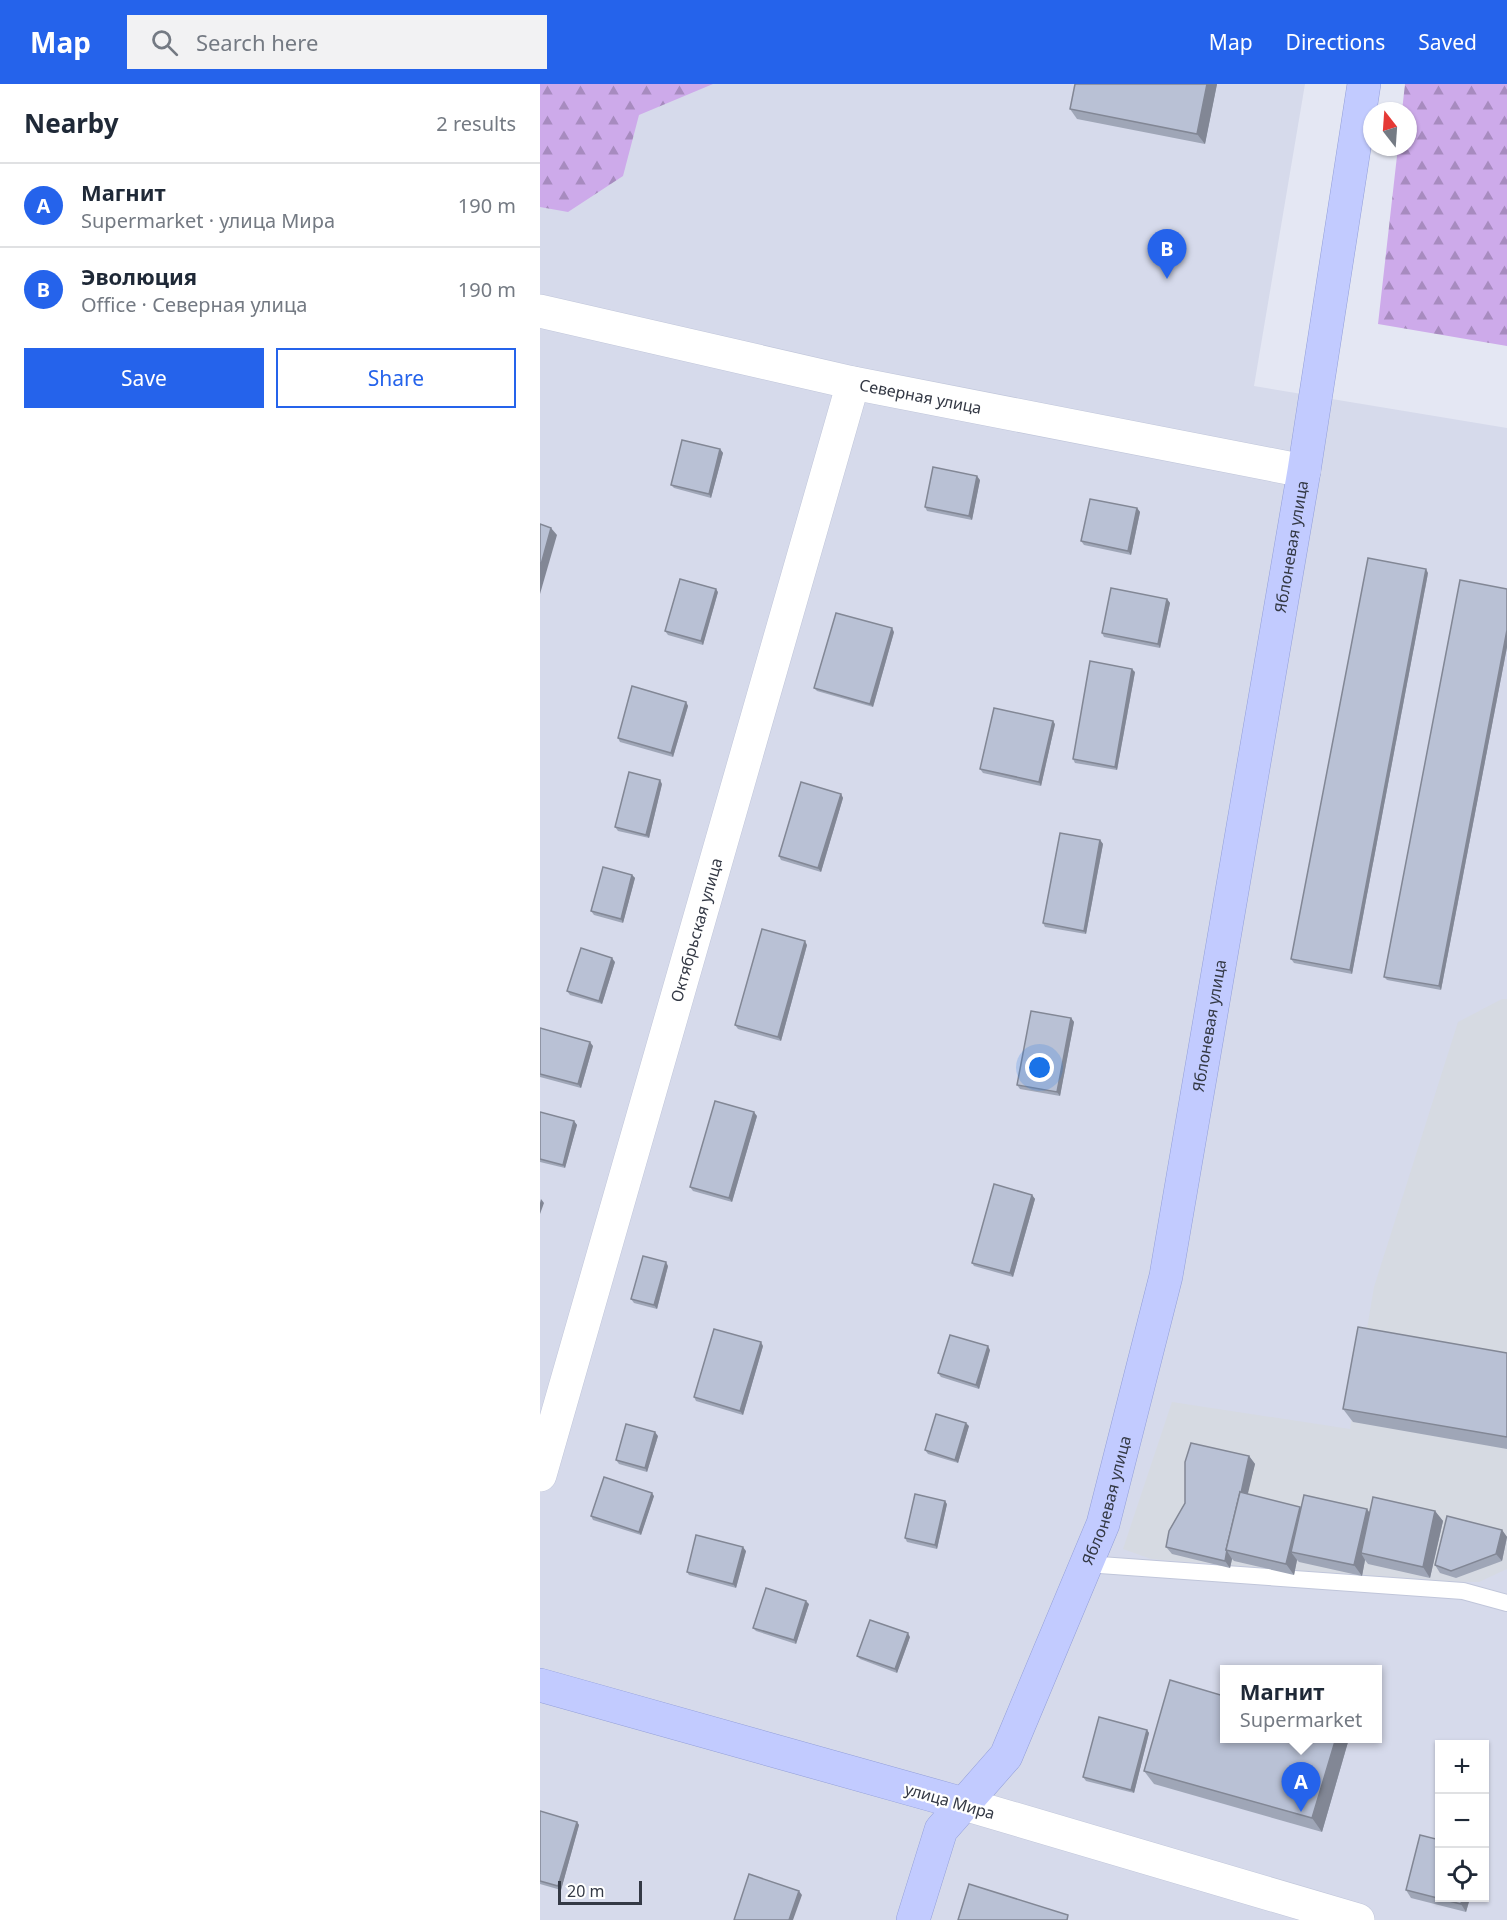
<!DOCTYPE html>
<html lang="en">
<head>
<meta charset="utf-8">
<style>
  :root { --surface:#fff; --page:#f2f2f3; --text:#1f2937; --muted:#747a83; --line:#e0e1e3; --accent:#2563eb }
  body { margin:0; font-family:"Noto Sans",sans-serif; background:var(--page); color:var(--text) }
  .controls { position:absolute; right:18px; bottom:18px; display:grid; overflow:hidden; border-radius:0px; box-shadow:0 2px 4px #0004 }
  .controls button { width:54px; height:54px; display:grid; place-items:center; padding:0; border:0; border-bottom:2px solid var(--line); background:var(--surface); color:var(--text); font:30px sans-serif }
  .compass { position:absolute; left:823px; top:18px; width:54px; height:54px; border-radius:50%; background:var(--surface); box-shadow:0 2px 4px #0004; rotate:343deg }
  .scale { position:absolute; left:18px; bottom:15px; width:84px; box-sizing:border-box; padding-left:6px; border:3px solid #343945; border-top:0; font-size:16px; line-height:21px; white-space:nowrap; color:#343945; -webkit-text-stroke:4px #fff; paint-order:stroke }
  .you { position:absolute; left:500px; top:984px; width:21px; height:21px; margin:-15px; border:4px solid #fff; border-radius:50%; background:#1a73e8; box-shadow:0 0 0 9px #1a73e833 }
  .badge { display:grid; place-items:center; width:39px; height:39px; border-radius:50%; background:var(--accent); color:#fff; font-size:20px; font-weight:700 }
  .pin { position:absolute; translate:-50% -50px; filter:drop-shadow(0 2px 3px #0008) }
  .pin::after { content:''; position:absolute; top:32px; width:21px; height:18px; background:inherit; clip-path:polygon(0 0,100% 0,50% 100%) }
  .popup { position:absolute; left:680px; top:1581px; width:162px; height:78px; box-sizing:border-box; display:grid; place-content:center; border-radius:0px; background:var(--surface); filter:drop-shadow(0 2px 4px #0005); font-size:20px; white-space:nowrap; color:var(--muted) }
  .popup b { font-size:22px; color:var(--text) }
  .popup::after { content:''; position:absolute; left:50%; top:100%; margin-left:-12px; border:12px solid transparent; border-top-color:var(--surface) }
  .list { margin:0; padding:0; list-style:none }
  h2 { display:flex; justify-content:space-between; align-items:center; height:78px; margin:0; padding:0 24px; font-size:26px }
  h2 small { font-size:20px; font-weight:400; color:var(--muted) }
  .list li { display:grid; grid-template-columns:39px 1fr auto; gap:18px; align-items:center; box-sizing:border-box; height:84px; padding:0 24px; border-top:2px solid var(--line) }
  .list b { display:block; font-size:22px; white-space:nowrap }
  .list p { margin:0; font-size:20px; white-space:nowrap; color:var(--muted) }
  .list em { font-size:20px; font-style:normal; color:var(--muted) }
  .actions { display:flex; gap:12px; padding:18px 24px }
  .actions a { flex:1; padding:14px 0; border:2px solid var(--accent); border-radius:0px; text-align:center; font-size:21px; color:var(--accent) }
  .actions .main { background:var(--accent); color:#fff }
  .icon { flex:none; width:33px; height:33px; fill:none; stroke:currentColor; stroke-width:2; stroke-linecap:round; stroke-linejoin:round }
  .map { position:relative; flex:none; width:967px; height:1836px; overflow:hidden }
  header { display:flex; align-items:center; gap:36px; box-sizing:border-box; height:84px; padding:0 30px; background:var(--accent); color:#fff }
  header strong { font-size:28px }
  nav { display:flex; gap:33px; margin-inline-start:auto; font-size:21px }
  .search { width:420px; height:54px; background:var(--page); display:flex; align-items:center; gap:15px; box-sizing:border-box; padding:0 21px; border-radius:0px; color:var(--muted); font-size:22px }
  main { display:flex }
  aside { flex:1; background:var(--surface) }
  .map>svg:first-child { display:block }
  .residential { fill:#d6daeb; fill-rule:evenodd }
  .industrial { fill:#d6dae2 }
  .forest { fill:url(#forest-firs) }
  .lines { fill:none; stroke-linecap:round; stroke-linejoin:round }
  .lane-casing { stroke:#c0c6da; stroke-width:18 }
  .street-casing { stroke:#c0c6da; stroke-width:34 }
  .secondary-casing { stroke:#939fd9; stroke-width:34 }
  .lane { stroke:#fff; stroke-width:16 }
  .street { stroke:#fff; stroke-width:33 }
  .secondary { stroke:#c2cbff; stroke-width:33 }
  .wall { fill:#9fa6b7 }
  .shaded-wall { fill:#828795 }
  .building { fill:#b9c1d5; stroke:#828795; stroke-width:1.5 }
  .labels { text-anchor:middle; stroke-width:4.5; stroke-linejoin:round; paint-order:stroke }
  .street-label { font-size:16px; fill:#343945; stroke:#fff }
</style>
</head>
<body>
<header>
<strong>Map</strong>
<div class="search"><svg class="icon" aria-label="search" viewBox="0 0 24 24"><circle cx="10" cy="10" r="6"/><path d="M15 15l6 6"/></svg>Search here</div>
<nav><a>Map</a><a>Directions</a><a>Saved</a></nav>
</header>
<main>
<aside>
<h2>Nearby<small>2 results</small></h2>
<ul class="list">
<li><span class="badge">A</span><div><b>Магнит</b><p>Supermarket · улица Мира</p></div><em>190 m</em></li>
<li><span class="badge">B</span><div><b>Эволюция</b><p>Office · Северная улица</p></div><em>190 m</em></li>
</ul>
<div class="actions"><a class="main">Save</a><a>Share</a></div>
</aside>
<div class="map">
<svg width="967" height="1836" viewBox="0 0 967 1836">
  <defs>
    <pattern id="forest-firs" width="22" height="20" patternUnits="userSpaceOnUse" patternTransform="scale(1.5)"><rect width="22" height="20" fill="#cdaaea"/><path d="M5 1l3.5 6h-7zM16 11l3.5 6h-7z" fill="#a78bbf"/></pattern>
  </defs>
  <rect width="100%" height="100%" fill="#e4e7f3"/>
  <!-- residential -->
  <path class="residential" d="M0,0H765L714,302L967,344V1836H0ZM684,1586H837V1654H684ZM900,1660H944V1814H900Z"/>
  <!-- industrial -->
  <path class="industrial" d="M962,915H967V1485L939,1498L874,1497L611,1475L583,1465L632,1318L810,1345L834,1203L918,938Z"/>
  <!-- forest -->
  <g class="forest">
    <path d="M0,0H173L99,31L83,92L28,128L0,123Z"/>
    <path d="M865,0H967V262L838,240L858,63H868V27H862Z"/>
  </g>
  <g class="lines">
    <!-- lane casing -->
    <g class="lane-casing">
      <path id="lane" d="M546,1480L923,1507L967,1519"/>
    </g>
    <!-- street casing -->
    <g class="street-casing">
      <g id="street">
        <path id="s1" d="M0,227L313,299L764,387"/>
        <path id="s2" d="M0,1391L313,299"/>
        <path d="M424,1720L818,1836"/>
      </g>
    </g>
    <!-- secondary casing -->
    <g class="secondary-casing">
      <g id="secondary">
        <path d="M0,1601L424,1720"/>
        <path id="s3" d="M373,1836L401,1746L466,1672L563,1440L626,1192L764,387L824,0"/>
      </g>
    </g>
    <!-- lane -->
    <use href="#lane" class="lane"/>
    <!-- street -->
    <use href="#street" class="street"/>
    <!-- secondary -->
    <use href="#secondary" class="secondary"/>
  </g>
  <!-- wall -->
  <g class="wall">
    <path d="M677,0L665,60L537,35L530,25Z"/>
    <path d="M180,365L183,369L171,414L134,404L131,401Z"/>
    <path d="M440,396L432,436L387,427L385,423Z"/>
    <path d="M597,424L600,428L591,471L544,461L541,457Z"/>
    <path d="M888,489L812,890L754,879L751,875Z"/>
    <path d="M967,505V563L901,906L847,896L844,893Z"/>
    <path d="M178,508L163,561L128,551L125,547Z"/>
    <path d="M627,515L630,519L620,564L564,553L562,549Z"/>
    <path d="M354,548L333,623L277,607L274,604Z"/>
    <path d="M595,588L577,686L535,679L533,675Z"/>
    <path d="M146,618L148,622L133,673L80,658L78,654Z"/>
    <path d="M515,640L501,702L443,689L440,685Z"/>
    <path d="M122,700L109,754L78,747L75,743Z"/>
    <path d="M301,710L303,714L281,788L241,776L239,772Z"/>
    <path d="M560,756L563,760L546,850L505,843L503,839Z"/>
    <path d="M92,791L95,794L83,839L54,831L51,827Z"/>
    <path d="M267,861L241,957L198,945L195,941Z"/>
    <path d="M75,878L62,920L30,911L27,907Z"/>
    <path d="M531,934L534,938L520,1012L480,1005L477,1001Z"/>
    <path d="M0,944L53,962L41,1004L0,993Z"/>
    <path d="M0,1028L34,1037L37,1041L25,1084L0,1078Z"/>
    <path d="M217,1032L192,1118L153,1107L150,1103Z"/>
    <path d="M492,1111L495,1115L473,1193L434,1182L432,1179Z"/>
    <path d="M128,1182L117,1225L94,1219L91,1215Z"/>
    <path d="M223,1262L203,1331L156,1317L154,1313Z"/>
    <path d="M450,1266L439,1305L401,1293L398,1289Z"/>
    <path d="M967,1269V1365L813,1338L803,1325Z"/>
    <path d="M429,1342L418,1379L388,1370L385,1366Z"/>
    <path d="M118,1352L107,1388L79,1380L76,1376Z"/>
    <path d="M709,1372L715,1380L707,1410L760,1423L761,1424L830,1429L895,1427L903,1437L890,1494L828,1480L825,1476L822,1492L759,1478L757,1476L754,1491L694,1477L692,1475L690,1484L632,1470L626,1463Z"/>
    <path d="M114,1412L101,1451L53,1436L51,1432Z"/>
    <path d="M407,1420L397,1465L367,1458L365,1454Z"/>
    <path d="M962,1446L967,1453L962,1477L916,1494L900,1489L895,1481Z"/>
    <path d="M206,1467L196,1504L149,1491L147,1488Z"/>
    <path d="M269,1520L256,1560L216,1547L213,1544Z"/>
    <path d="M370,1553L357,1589L320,1575L317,1572Z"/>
    <path d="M607,1646L609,1649L594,1709L546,1697L543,1693Z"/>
    <path d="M808,1658L782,1748L614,1700L604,1687Z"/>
    <path d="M0,1727L37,1738L39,1741L21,1806L0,1800Z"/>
    <path d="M866,1806L900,1814H930L926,1828L871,1814Z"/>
  </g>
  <!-- shaded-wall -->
  <g class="shaded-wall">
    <path d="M667,0H677L665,60L657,50Z"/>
    <path d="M180,365L183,369L171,414L169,410Z"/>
    <path d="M437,392L440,396L432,436L429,432Z"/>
    <path d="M597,424L600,428L591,471L588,467Z"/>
    <path d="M11,444L17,451L0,510V484Z"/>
    <path d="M886,485L888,489L812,890L810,886Z"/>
    <path d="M176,505L178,508L163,561L161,557Z"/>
    <path d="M627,515L630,519L620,564L618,560Z"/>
    <path d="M352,544L354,548L333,623L330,620Z"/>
    <path d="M967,546V563L901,906L899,902Z"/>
    <path d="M592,585L595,588L577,686L575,683Z"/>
    <path d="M146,618L148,622L133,673L131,669Z"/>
    <path d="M513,637L515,640L501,702L499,698Z"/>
    <path d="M120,696L122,700L109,754L106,751Z"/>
    <path d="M301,710L303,714L281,788L278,784Z"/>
    <path d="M560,756L563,760L546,850L544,847Z"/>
    <path d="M92,791L95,794L83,839L81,835Z"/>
    <path d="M265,857L267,861L241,957L238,953Z"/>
    <path d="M72,874L75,878L62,920L59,917Z"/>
    <path d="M531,934L534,938L520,1012L517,1008Z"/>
    <path d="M50,958L53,962L41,1004L38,1000Z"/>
    <path d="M214,1028L217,1032L192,1118L189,1114Z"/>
    <path d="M34,1037L37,1041L25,1084L23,1081Z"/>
    <path d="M492,1111L495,1115L473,1193L470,1189Z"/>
    <path d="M1,1115L4,1119L0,1130V1119Z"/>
    <path d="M126,1178L128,1182L117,1225L114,1221Z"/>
    <path d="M221,1258L223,1262L203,1331L200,1327Z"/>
    <path d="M448,1262L450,1266L439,1305L436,1301Z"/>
    <path d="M426,1339L429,1342L418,1379L415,1376Z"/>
    <path d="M115,1348L118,1352L107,1388L105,1384Z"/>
    <path d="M709,1372L715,1380L694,1468L687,1466Z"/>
    <path d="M112,1409L114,1412L101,1451L99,1448Z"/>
    <path d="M405,1417L407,1420L397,1465L395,1461Z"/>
    <path d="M760,1423L767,1433L751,1468L757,1476L754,1491L746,1480Z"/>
    <path d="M827,1425L834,1435L821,1469L825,1476L822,1492L814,1481Z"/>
    <path d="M895,1427L903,1437L890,1494L883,1483Z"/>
    <path d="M962,1446L967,1453L962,1477L956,1470Z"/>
    <path d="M203,1463L206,1467L196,1504L193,1500Z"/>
    <path d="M687,1467L692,1475L690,1484L685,1477Z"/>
    <path d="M266,1517L269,1520L256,1560L254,1556Z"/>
    <path d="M368,1549L370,1553L357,1589L355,1585Z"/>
    <path d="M607,1646L609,1649L594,1709L591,1706Z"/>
    <path d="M796,1654H806L808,1658L782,1748L772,1734Z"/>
    <path d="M37,1738L39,1741L21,1806L18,1802Z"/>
    <path d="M259,1807L262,1811L253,1836H249Z"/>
    <path d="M922,1814H930L926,1828L921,1820Z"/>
  </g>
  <!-- building -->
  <g class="building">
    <path d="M535,0H667L657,50L530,25Z"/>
    <path d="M142,356L180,365L169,410L131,401Z"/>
    <path d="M393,383L437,392L429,432L385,423Z"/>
    <path d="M550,415L597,424L588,467L541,457Z"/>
    <path d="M0,440L11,444L0,484Z"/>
    <path d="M828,474L886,485L810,886L751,875Z"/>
    <path d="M140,495L176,505L161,557L125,547Z"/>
    <path d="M920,496L967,505V546L899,902L844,893Z"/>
    <path d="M571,504L627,515L618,560L562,549Z"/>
    <path d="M296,529L352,544L330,620L274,604Z"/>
    <path d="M550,577L592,585L575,683L533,675Z"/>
    <path d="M92,602L146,618L131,669L78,654Z"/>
    <path d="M454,624L513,637L499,698L440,685Z"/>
    <path d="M89,688L120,696L106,751L75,743Z"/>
    <path d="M261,698L301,710L278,784L239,772Z"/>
    <path d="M520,749L560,756L544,847L503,839Z"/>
    <path d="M63,783L92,791L81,835L51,827Z"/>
    <path d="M222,845L265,857L238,953L195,941Z"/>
    <path d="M41,864L72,874L59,917L27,907Z"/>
    <path d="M491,927L531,934L517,1008L477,1001Z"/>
    <path d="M0,944L50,958L38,1000L0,990Z"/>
    <path d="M175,1017L214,1028L189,1114L150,1103Z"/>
    <path d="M0,1028L34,1037L23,1081L0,1075Z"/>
    <path d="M454,1100L492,1111L470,1189L432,1179Z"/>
    <path d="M103,1172L126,1178L114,1221L91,1215Z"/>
    <path d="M818,1243L967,1269V1353L803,1325Z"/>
    <path d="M174,1245L221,1258L200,1327L154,1313Z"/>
    <path d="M410,1251L448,1262L436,1301L398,1289Z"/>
    <path d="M396,1330L426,1339L415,1376L385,1366Z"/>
    <path d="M86,1340L115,1348L105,1384L76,1376Z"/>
    <path d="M651,1359L709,1372L701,1409L700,1408L686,1466H687L685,1477L626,1463L629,1447L645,1419V1378Z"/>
    <path d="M64,1393L112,1409L99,1448L51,1432Z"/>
    <path d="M700,1408L760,1423L746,1480L686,1466Z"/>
    <path d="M375,1410L405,1417L395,1461L365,1454Z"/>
    <path d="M764,1411L827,1425L814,1481L751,1468Z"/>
    <path d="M833,1413L895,1427L883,1483L821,1469Z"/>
    <path d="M907,1432L962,1446L956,1470L911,1487L895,1481Z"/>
    <path d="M156,1451L203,1463L193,1500L147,1488Z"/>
    <path d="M226,1504L266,1517L254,1556L213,1544Z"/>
    <path d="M330,1536L368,1549L355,1585L317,1572Z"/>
    <path d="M630,1596L684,1612V1654H796L772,1734L604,1687Z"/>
    <path d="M559,1633L607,1646L591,1706L543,1693Z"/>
    <path d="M0,1727L37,1738L18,1802L0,1797Z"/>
    <path d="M880,1751L900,1756V1814H922L921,1820L866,1806Z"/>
    <path d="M209,1790L259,1807L249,1836H194Z"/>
    <path d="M429,1800L528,1831L527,1836H418Z"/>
  </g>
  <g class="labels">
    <!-- street labels -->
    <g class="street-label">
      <text dy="6" stroke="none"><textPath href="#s1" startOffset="390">Северная улица</textPath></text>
      <text dy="6" stroke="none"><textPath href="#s3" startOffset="1440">Яблоневая улица</textPath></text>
      <text dy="6" stroke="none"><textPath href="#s2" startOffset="567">Октябрьская улица</textPath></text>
      <text dy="6" stroke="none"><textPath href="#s3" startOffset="954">Яблоневая улица</textPath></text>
      <text dy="6" stroke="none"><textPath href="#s3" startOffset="468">Яблоневая улица</textPath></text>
      <text transform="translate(410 1717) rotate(16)" y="6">улица Мира</text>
    </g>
  </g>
</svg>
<div class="controls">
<button>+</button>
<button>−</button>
<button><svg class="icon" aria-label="locate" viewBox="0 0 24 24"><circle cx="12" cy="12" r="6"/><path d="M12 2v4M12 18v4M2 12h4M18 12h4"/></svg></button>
</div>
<svg class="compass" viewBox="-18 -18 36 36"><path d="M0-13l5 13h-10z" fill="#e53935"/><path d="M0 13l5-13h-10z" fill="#747a83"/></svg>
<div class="scale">20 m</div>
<div class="you"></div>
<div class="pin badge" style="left:761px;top:1728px">A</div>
<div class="popup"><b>Магнит</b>Supermarket</div>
<div class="pin badge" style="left:627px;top:195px">B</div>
</div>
</main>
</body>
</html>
